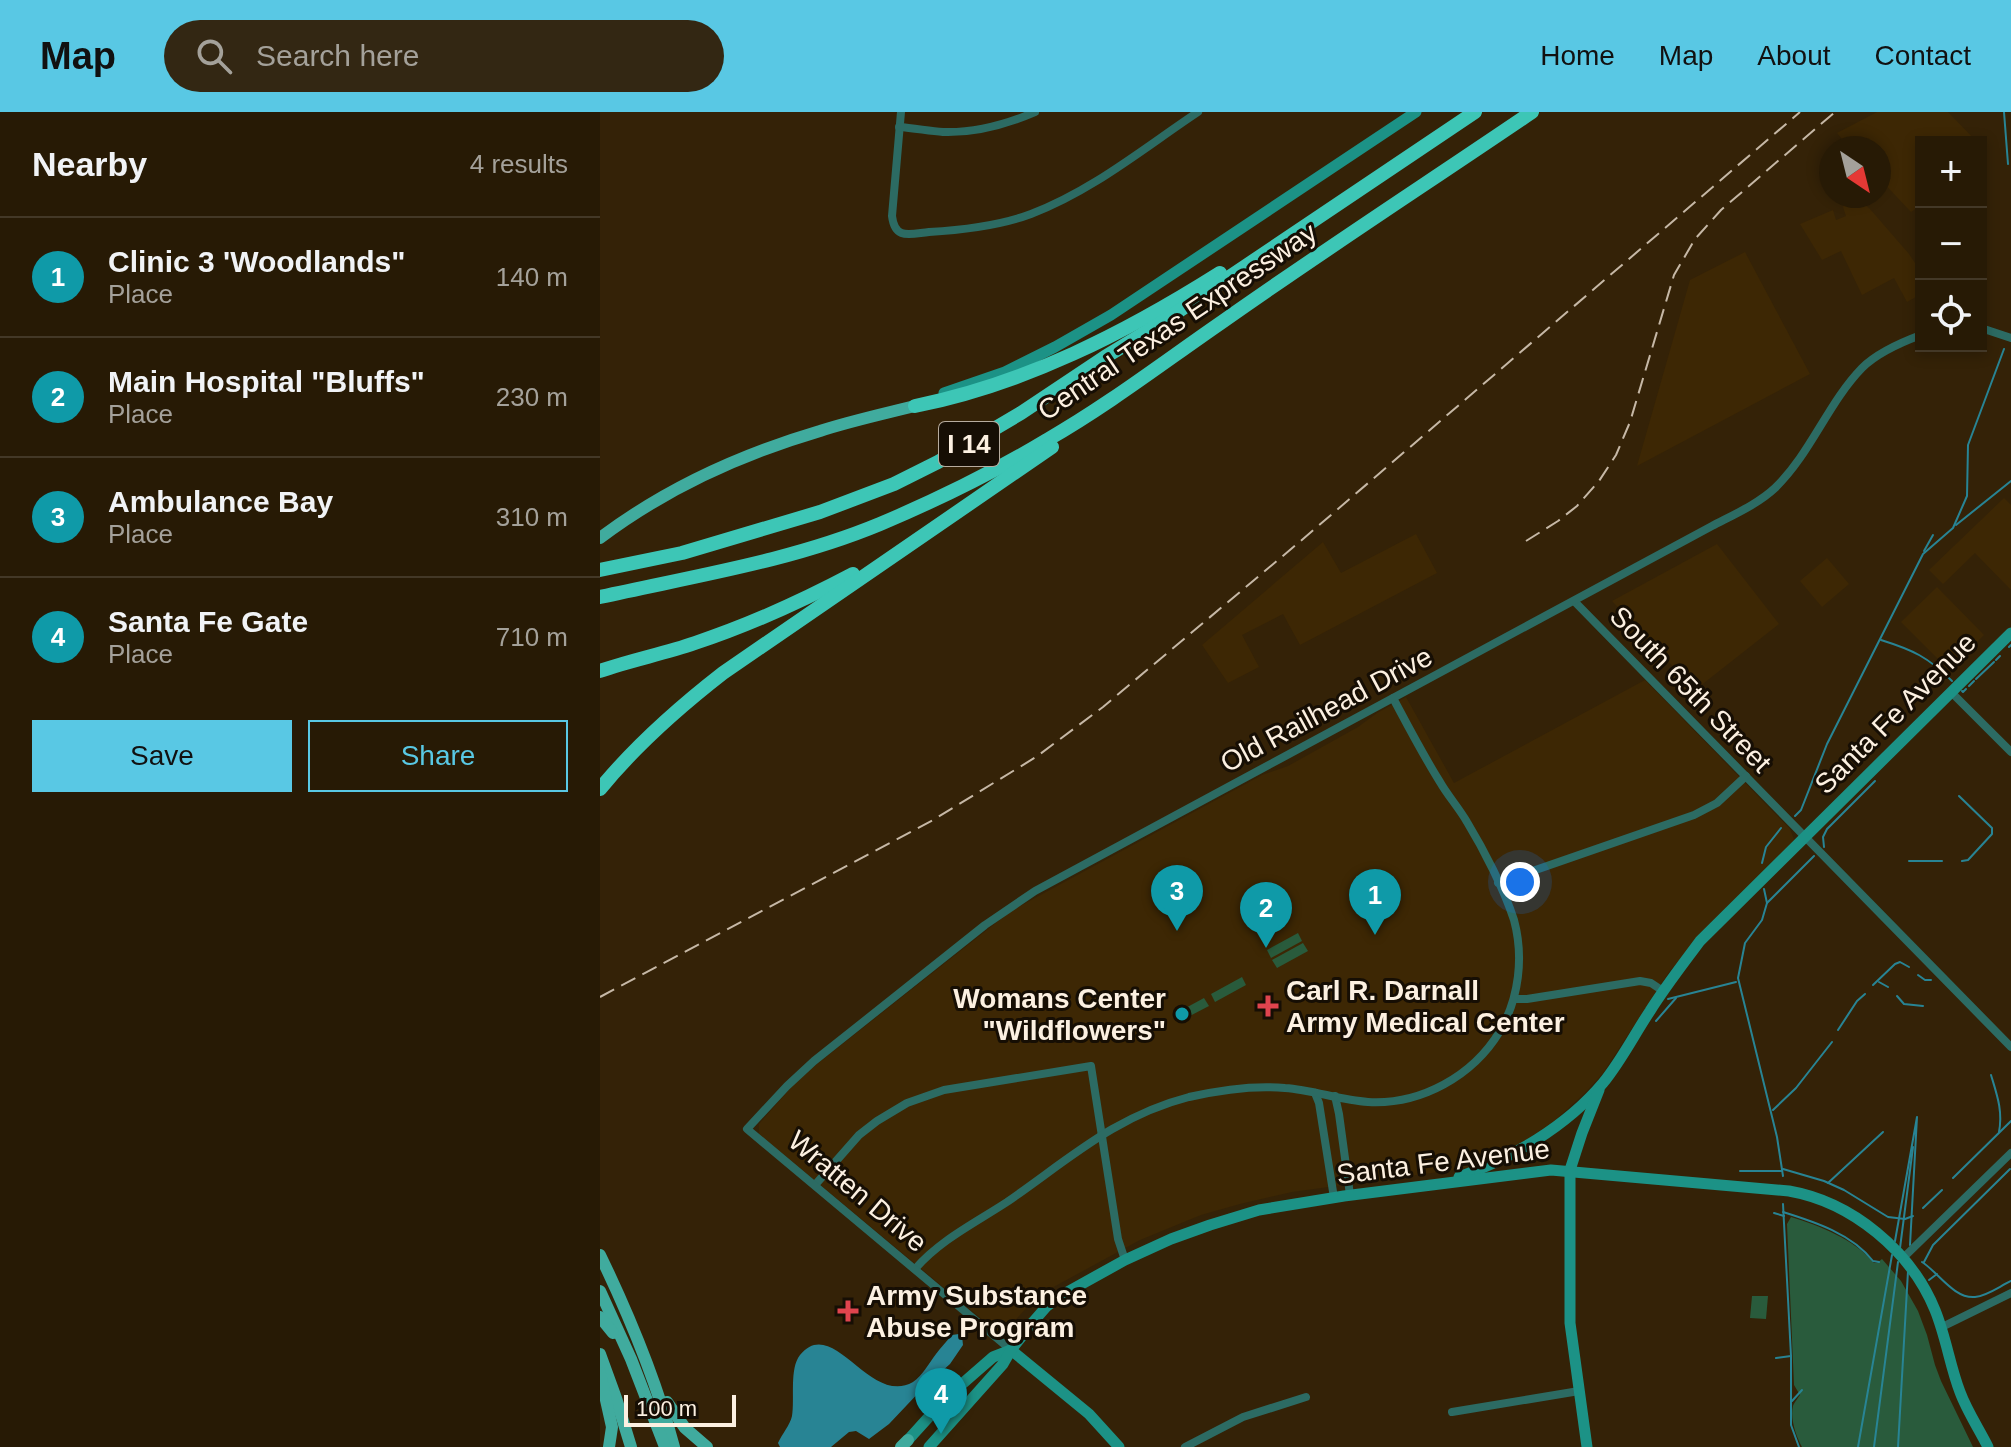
<!DOCTYPE html>
<html lang="en">
<head>
<meta charset="utf-8">
<style>
  :root { --surface:#271a05; --page:#332713; --text:#f1f3f6; --muted:#a4a19a; --line:#433827; --accent:#59c8e4 }
  body { margin:0; font-family:Helvetica,sans-serif; background:var(--page); color:var(--text) }
  .controls { position:absolute; right:24px; top:24px; display:grid; overflow:hidden; border-radius:0px; box-shadow:0 4px 12px #0003 }
  .controls button { width:72px; height:72px; display:grid; place-items:center; padding:0; border:0; border-bottom:2px solid var(--line); background:var(--surface); color:var(--text); font:40px sans-serif }
  .compass { position:absolute; left:1219px; top:24px; width:72px; height:72px; border-radius:50%; background:var(--surface); box-shadow:0 4px 12px #0003; rotate:145deg }
  .scale { position:absolute; left:24px; bottom:20px; width:112px; box-sizing:border-box; padding-left:8px; border:4px solid #fcf0e1; border-top:0; font-size:22px; line-height:28px; white-space:nowrap; color:#fcf0e1; -webkit-text-stroke:6px #160e04; paint-order:stroke }
  .you { position:absolute; left:920px; top:770px; width:28px; height:28px; margin:-20px; border:6px solid #fff; border-radius:50%; background:#1a73e8; box-shadow:0 0 0 12px #1a73e833 }
  .badge { display:grid; place-items:center; width:52px; height:52px; border-radius:50%; background:var(--accent); color:#fff; font-size:26px; font-weight:700 }
  .pin { position:absolute; translate:-50% -66px; filter:drop-shadow(0 2px 4px #0008) }
  .pin::after { content:''; position:absolute; top:42px; width:28px; height:24px; background:inherit; clip-path:polygon(0 0,100% 0,50% 100%) }
  .list { margin:0; padding:0; list-style:none }
  h2 { display:flex; justify-content:space-between; align-items:center; height:104px; margin:0; padding:0 32px; font-size:34px }
  h2 small { font-size:26px; font-weight:400; color:var(--muted) }
  .list li { display:grid; grid-template-columns:52px 1fr auto; gap:24px; align-items:center; box-sizing:border-box; height:120px; padding:0 32px; border-top:2px solid var(--line) }
  .list b { display:block; font-size:30px; white-space:nowrap }
  .list p { margin:0; font-size:26px; white-space:nowrap; color:var(--muted) }
  .list em { font-size:26px; font-style:normal; color:var(--muted) }
  .actions { display:flex; gap:16px; padding:24px 32px }
  .actions a { flex:1; padding:18px 0; border:2px solid var(--accent); border-radius:0px; text-align:center; font-size:28px; color:var(--accent) }
  .actions .main { background:var(--accent); color:#111 }
  .icon { flex:none; width:44px; height:44px; fill:none; stroke:currentColor; stroke-width:2; stroke-linecap:round; stroke-linejoin:round }
  .map { position:relative; flex:none; width:1411px; height:1335px; overflow:hidden }
  header { display:flex; align-items:center; gap:48px; box-sizing:border-box; height:112px; padding:0 40px; background:var(--accent); color:#111 }
  header strong { font-size:38px }
  nav { display:flex; gap:44px; margin-inline-start:auto; font-size:28px }
  .search { width:560px; height:72px; background:var(--page); display:flex; align-items:center; gap:20px; box-sizing:border-box; padding:0 28px; border-radius:44px; color:var(--muted); font-size:30px }
  main { display:flex }
  aside { flex:1; background:var(--surface) }
  .map>svg:first-child { display:block }
  .built { fill:#3d2704 }
  .green { fill:#295b3c }
  .water { fill:#288494 }
  .lines { fill:none; stroke-linecap:round; stroke-linejoin:round }
  .stream { stroke:#288494; stroke-width:2 }
  .street { stroke:#2c6b63; stroke-width:8 }
  .secondary { stroke:#1c9286; stroke-width:11 }
  .primary { stroke:#40ab9e; stroke-width:12 }
  .highway { stroke:#3dc6b6; stroke-width:14 }
  .rail { stroke:#c6b8a6; stroke-width:2; stroke-dasharray:16 8; stroke-linecap:butt }
  .health-dot { fill:#e0444e; stroke:#160e04; stroke-width:3 }
  .culture-dot { fill:#0f9aa8; stroke:#160e04; stroke-width:3 }
  .labels { text-anchor:middle; stroke-width:6; stroke-linejoin:round; paint-order:stroke }
  .shield { fill:#160e04; stroke:#b7ac9f; stroke-width:2 }
  .shield-label { font-size:26px; font-weight:bold; fill:#fcf0e1 }
  .street-label { font-size:28px; fill:#fcf0e1; stroke:#160e04 }
  .poi-label { font-size:28px; font-weight:bold; fill:#fcf0e1; stroke:#160e04; text-anchor:start }
</style>
</head>
<body>
<header>
<strong>Map</strong>
<div class="search"><svg class="icon" aria-label="search" viewBox="0 0 24 24"><circle cx="10" cy="10" r="6"/><path d="M15 15l6 6"/></svg>Search here</div>
<nav><a>Home</a><a>Map</a><a>About</a><a>Contact</a></nav>
</header>
<main>
<aside>
<h2>Nearby<small>4 results</small></h2>
<ul class="list">
<li><span class="badge" style="background:#0f9aa8">1</span><div><b>Clinic 3 'Woodlands&quot;</b><p>Place</p></div><em>140 m</em></li>
<li><span class="badge" style="background:#0f9aa8">2</span><div><b>Main Hospital &quot;Bluffs&quot;</b><p>Place</p></div><em>230 m</em></li>
<li><span class="badge" style="background:#0f9aa8">3</span><div><b>Ambulance Bay</b><p>Place</p></div><em>310 m</em></li>
<li><span class="badge" style="background:#0f9aa8">4</span><div><b>Santa Fe Gate</b><p>Place</p></div><em>710 m</em></li>
</ul>
<div class="actions"><a class="main">Save</a><a>Share</a></div>
</aside>
<div class="map">
<svg width="1411" height="1335" viewBox="0 0 1411 1335">
  <rect width="100%" height="100%" fill="#342207"/>
  <!-- built -->
  <g class="built">
    <path d="M1277,0H1348L1377,30H1321V93L1311,100L1279,66V36H1250L1237,21Z"/>
    <path d="M1252,88L1262,90L1270,97L1309,142L1321,160V182L1307,190L1294,166L1262,183L1241,139L1222,148L1200,112L1233,98L1236,108L1246,104L1243,95L1244,89Z"/>
    <path d="M1145,140L1210,262L1037,354L1090,168Z"/>
    <path d="M1404,386L1411,393V478L1375,441L1343,472L1329,458Z"/>
    <path d="M816,422L837,461L700,533L683,502L642,523L659,555L628,571L602,533L723,430L741,461Z"/>
    <path d="M1117,432L1179,512L1095,578L1012,489Z"/>
    <path d="M1227,446L1249,472L1222,495L1200,469Z"/>
    <path d="M1337,475L1384,523L1349,558L1301,510Z"/>
    <path d="M1045,568L1190,717L1194,727L1192,732L1100,824L1069,860L1003,961L985,981L953,1010L916,1035L868,1056L692,1080L640,1092L601,1103L540,1128L448,1178L433,1189L407,1217L399,1219L395,1218L159,1022V1012L195,971L212,956L411,799L662,663L688,654L758,615L777,601L806,585L854,671Z"/>
  </g>
  <!-- green -->
  <g class="green">
    <path d="M698,821L702,829L671,846L667,838Z"/>
    <path d="M703,831L708,839L677,856L672,848Z"/>
    <path d="M642,865L646,873L615,890L611,882Z"/>
    <path d="M604,886L609,894L584,907L580,899Z"/>
    <path d="M1191,1105C1220,1114 1254,1127 1274,1151H1277L1282,1147L1301,1169L1318,1199L1327,1223L1335,1253L1341,1269L1373,1335H1202C1196,1324 1190,1307 1193,1294C1193,1293 1199,1284 1200,1283L1194,1273L1187,1112Z"/>
    <path d="M1152,1184H1168L1166,1207L1150,1206Z"/>
  </g>
  <!-- water -->
  <path class="water" d="M359,1222L362,1224L363,1233L350,1252L324,1275L289,1312L269,1327L256,1319L249,1320L231,1335H180L178,1331C182,1322 190,1313 192,1304C195,1287 189,1257 200,1243C233,1202 270,1295 313,1270C323,1263 329,1251 336,1242C341,1235 347,1229 352,1223Z"/>
  <g class="lines">
    <!-- stream -->
    <g class="stream">
      <path d="M1404,0L1408,52"/>
      <path d="M1356,413L1411,369"/>
      <path d="M1324,439L1333,423"/>
      <path d="M1281,528C1313,538 1328,545 1352,569"/>
      <path d="M1409,535L1411,533"/>
      <path d="M1396,548L1400,544"/>
      <path d="M1376,567L1394,550"/>
      <path d="M1369,574L1374,569"/>
      <path d="M1362,579L1363,580L1366,577"/>
      <path d="M1359,684L1392,716V722L1368,748L1362,749"/>
      <path d="M1195,704L1201,698L1227,632L1323,442L1353,416L1367,384L1368,333L1404,237"/>
      <path d="M1224,735L1223,725L1227,717L1275,669"/>
      <path d="M1309,749H1342"/>
      <path d="M1162,751L1166,735L1181,716"/>
      <path d="M1164,777L1167,791L1162,808L1145,831L1138,866L1177,1025L1183,1064"/>
      <path d="M1167,791L1214,744"/>
      <path d="M1318,863L1325,868H1331"/>
      <path d="M1279,870L1288,875"/>
      <path d="M1273,873L1295,852L1300,850L1309,855"/>
      <path d="M1297,884L1304,892L1323,894"/>
      <path d="M1068,887L1136,870"/>
      <path d="M1056,909L1076,886"/>
      <path d="M1238,918L1257,889L1265,882"/>
      <path d="M1391,963C1397,983 1403,999 1399,1020"/>
      <path d="M1173,998L1196,976L1232,930"/>
      <path d="M1183,1057L1224,1069L1244,1078L1288,1105L1305,1107L1313,1104"/>
      <path d="M1140,1059H1182"/>
      <path d="M1353,1066L1411,1009"/>
      <path d="M1228,1071L1283,1020"/>
      <path d="M1183,1092L1191,1244V1313L1199,1335"/>
      <path d="M1323,1096L1342,1078"/>
      <path d="M1183,1100C1215,1110 1252,1122 1273,1149L1279,1150"/>
      <path d="M1174,1101L1184,1104"/>
      <path d="M1295,1129L1317,1005L1310,1133"/>
      <path d="M1300,1136L1313,1035"/>
      <path d="M1322,1150C1338,1160 1354,1187 1375,1185C1387,1184 1400,1174 1411,1169"/>
      <path d="M1324,1150L1333,1133L1410,1057"/>
      <path d="M1329,1168L1337,1162"/>
      <path d="M1176,1246L1191,1244"/>
      <path d="M1192,1289L1202,1278"/>
      <path d="M1258,1335L1292,1143"/>
      <path d="M1274,1335L1298,1150"/>
      <path d="M1298,1335L1308,1159"/>
    </g>
    <!-- street -->
    <g class="street">
      <path d="M301,0L292,104C295,128 309,122 329,120C363,118 399,114 431,102C492,79 544,36 598,0"/>
      <path d="M299,15C314,16 329,19 343,20C374,21 407,12 435,0"/>
      <path d="M1381,216L1411,226"/>
      <path d="M974,489L1411,935"/>
      <path d="M1351,580L1411,640"/>
      <path d="M898,771L1094,703L1117,691L1146,664"/>
      <path d="M914,887H927L1040,869L1051,871L1063,879"/>
      <path d="M715,981L719,991L734,1086"/>
      <path d="M735,984L739,1002L750,1083"/>
      <path d="M215,1073L259,1023L277,1009L307,991L344,978L491,954L518,1127L525,1148"/>
      <path d="M1303,1146L1411,1041"/>
      <path d="M315,1157C340,1128 375,1111 407,1090C468,1048 515,1004 589,985C620,978 653,973 685,976C713,978 740,988 768,990C821,993 873,964 900,919C919,886 924,845 914,808C904,777 884,738 867,710C859,696 848,684 840,670C823,643 808,614 793,586"/>
      <path d="M1342,1215L1411,1181"/>
      <path d="M411,1238L147,1017L187,974L214,949L385,813L435,779L1112,414C1133,403 1158,392 1175,376C1211,341 1228,291 1262,256C1277,241 1302,230 1321,223"/>
      <path d="M852,1300L979,1279"/>
      <path d="M585,1335L643,1305L706,1285"/>
    </g>
    <!-- secondary -->
    <g class="secondary">
      <path d="M344,281L405,260L455,235L511,203L816,0"/>
      <path d="M859,1065C912,1046 966,1015 1003,971C1021,949 1034,923 1050,899C1065,875 1083,852 1100,829L1411,521"/>
      <path d="M411,1238L489,1302L519,1335"/>
      <path d="M308,1328L346,1286L393,1245L411,1238"/>
      <path d="M329,1335L403,1252L411,1238L433,1210L447,1194L462,1183L525,1148L571,1127L610,1113L659,1098L744,1084L951,1058L1189,1079C1252,1090 1311,1139 1335,1198C1346,1225 1350,1254 1360,1280C1367,1299 1379,1317 1388,1335"/>
      <path d="M987,1335L970,1211V1058L982,1021L999,978"/>
    </g>
    <!-- primary -->
    <g class="primary">
      <path d="M0,426C65,377 142,342 220,319C251,309 283,302 315,294"/>
      <path d="M0,1143C30,1205 56,1268 74,1335"/>
      <path d="M0,1179L31,1247L65,1335"/>
      <path d="M0,1205L13,1221"/>
      <path d="M0,1242L16,1286L31,1335"/>
      <path d="M0,1261L12,1315L9,1335"/>
      <path d="M67,1290L85,1316L107,1335"/>
      <path d="M301,1335L308,1328"/>
    </g>
    <!-- highway -->
    <g class="highway">
      <path d="M315,294C425,272 525,221 620,161"/>
      <path d="M0,458L82,441L220,400L294,372L338,350L421,301L505,245L561,211L875,0"/>
      <path d="M0,485C94,464 191,449 280,412C337,388 394,360 447,328C508,293 564,250 622,210C724,138 829,70 932,0"/>
      <path d="M0,559C31,548 63,542 95,531C149,513 202,489 253,462"/>
      <path d="M0,677C36,633 78,596 123,561L452,335"/>
    </g>
    <!-- rail -->
    <g class="rail">
      <path d="M926,429L958,409L977,394L999,369L1016,343L1030,310L1074,163L1095,127L1121,98L1235,0"/>
      <path d="M0,885L333,708L436,645L503,595L703,427L1200,0"/>
    </g>
  </g>
  <!-- markers -->
  <g class="health-dot">
    <path d="M664 882h8v8h8v8h-8v8h-8v-8h-8v-8h8z"/>
    <path d="M244 1187h8v8h8v8h-8v8h-8v-8h-8v-8h8z"/>
  </g>
  <circle class="culture-dot" cx="582" cy="902" r="8"/>
  <g class="labels">
    <!-- shield labels -->
    <rect class="shield" x="339" y="310" width="60" height="44" rx="6"/>
    <g class="shield-label">
      <text x="369" y="341">I 14</text>
    </g>
    <!-- street labels -->
    <g class="street-label">
      <text transform="translate(577 209) rotate(-34)" y="10">Central Texas Expressway</text>
      <text transform="translate(1091 577) rotate(46)" y="10">South 65th Street</text>
      <text transform="translate(726 597) rotate(-28)" y="10">Old Railhead Drive</text>
      <text transform="translate(1295 601) rotate(-45)" y="10">Santa Fe Avenue</text>
      <text transform="translate(843 1049) rotate(-7)" y="10">Santa Fe Avenue</text>
      <text transform="translate(258 1079) rotate(40)" y="10">Wratten Drive</text>
    </g>
    <!-- poi labels -->
    <g class="poi-label">
      <text x="686" y="888">Carl R. Darnall<tspan x="686" dy="32">Army Medical Center</tspan></text>
      <text x="566" y="896" text-anchor="end">Womans Center<tspan x="566" dy="32">"Wildflowers"</tspan></text>
      <text x="266" y="1193">Army Substance<tspan x="266" dy="32">Abuse Program</tspan></text>
    </g>
  </g>
</svg>
<div class="controls">
<button>+</button>
<button>−</button>
<button><svg class="icon" aria-label="locate" viewBox="0 0 24 24"><circle cx="12" cy="12" r="6"/><path d="M12 2v4M12 18v4M2 12h4M18 12h4"/></svg></button>
</div>
<svg class="compass" viewBox="-18 -18 36 36"><path d="M0-13l5 13h-10z" fill="#e53935"/><path d="M0 13l5-13h-10z" fill="#a4a19a"/></svg>
<div class="scale">100 m</div>
<div class="you"></div>
<div class="pin badge" style="left:775px;top:823px;background:#0f9aa8">1</div>
<div class="pin badge" style="left:666px;top:836px;background:#0f9aa8">2</div>
<div class="pin badge" style="left:577px;top:819px;background:#0f9aa8">3</div>
<div class="pin badge" style="left:341px;top:1322px;background:#0f9aa8">4</div>
</div>
</main>
</body>
</html>
